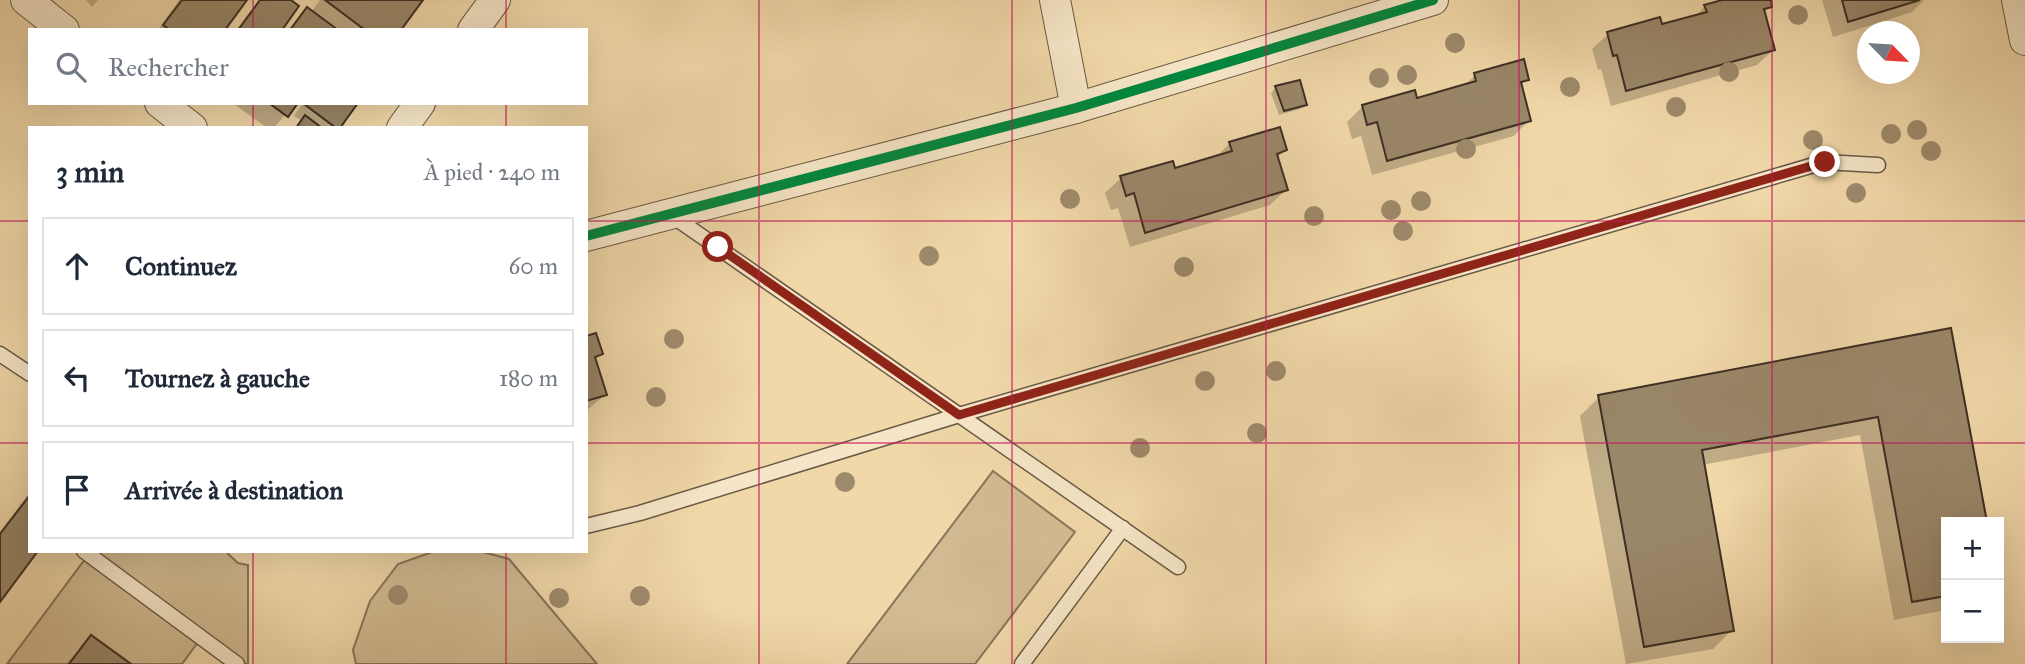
<!DOCTYPE html>
<html lang="fr">
<head>
<meta charset="utf-8">
<style>
  :root { --surface:#fff; --page:#f2f2f3; --text:#1f2937; --muted:#747a83; --line:#e0e1e3 }
  body { margin:0; font-family:"IM FELL Great Primer",serif; background:var(--page); color:var(--text) }
  .controls { position:absolute; right:21px; bottom:21px; display:grid; overflow:hidden; border-radius:0px; box-shadow:0 7px 28px #0002 }
  .controls button { width:63px; height:63px; display:grid; place-items:center; padding:0; border:0; border-bottom:2px solid var(--line); background:var(--surface); color:var(--text); font:35px sans-serif }
  .compass { position:absolute; left:1857px; top:21px; width:63px; height:63px; border-radius:50%; background:var(--surface); box-shadow:0 7px 28px #0002; rotate:115deg }
  .stop { position:absolute; width:21px; height:21px; margin:-16px; border:5px solid #8f2418; border-radius:50%; background:#fff }
  .stop.end { background:#8f2418; border-color:#fff; box-shadow:0 2px 7px #0008 }
  .list { margin:0; padding:0; list-style:none }
  h2 { display:flex; justify-content:space-between; align-items:center; height:91px; margin:0; padding:0 28px; font-size:30px }
  h2 small { font-size:23px; font-weight:400; color:var(--muted) }
  .list li { display:grid; grid-template-columns:46px 1fr auto; gap:21px; align-items:center; box-sizing:border-box; height:98px; margin:0 14px 14px; padding:0 14px; border:2px solid var(--line); border-radius:0px }
  .list b { display:block; font-size:26px; white-space:nowrap }
  .list em { font-size:23px; font-style:normal; color:var(--muted) }
  .icon { flex:none; width:38px; height:38px; fill:none; stroke:currentColor; stroke-width:2; stroke-linecap:round; stroke-linejoin:round }
  .map { position:relative; flex:none; width:2025px; height:664px; overflow:hidden }
  .search { position:absolute; background:var(--surface); box-shadow:0 7px 28px #0002; left:28px; top:28px; width:560px; height:77px; display:flex; align-items:center; gap:18px; box-sizing:border-box; padding:0 24px; border-radius:0px; color:var(--muted); font-size:26px }
  .panel { position:absolute; background:var(--surface); box-shadow:0 7px 28px #0002; left:28px; top:126px; width:560px; height:427px; border-radius:0px }
  .map>svg:first-child { display:block }
  .green { fill:#d2bb92; stroke:#87755b; stroke-width:2 }
  .shadow { fill:#0003 }
  .building { fill:#9a8769; stroke:#3c2f24; stroke-width:2 }
  .lines { fill:none; stroke-linecap:round; stroke-linejoin:round }
  .service-casing { stroke:#695945; stroke-width:17 }
  .minor-casing { stroke:#695945; stroke-width:32 }
  .service { stroke:#f6e6c7; stroke-width:14 }
  .minor { stroke:#f6e6c7; stroke-width:30 }
  .cycleway-casing { stroke:#f6e6c7; stroke-width:15 }
  .cycleway { stroke:#00873e; stroke-width:10 }
  .tree { fill:#9e8a6c }
  .route { stroke:#8f2418; stroke-width:9 }
  .grid { fill:none; stroke:#c2185b; stroke-width:2; stroke-opacity:0.55 }
</style>
</head>
<body>
<div class="map">
<svg width="2025" height="664" viewBox="0 0 2025 664">
  <rect width="100%" height="100%" fill="#f1d8a9"/>
  <filter id="stains"><feTurbulence type="fractalNoise" baseFrequency=".00286" numOctaves="4"/><feColorMatrix values="0 0 0 0 .2 0 0 0 0 .09 0 0 0 0 .02 0 0 0 .5 -.17"/></filter>
  <radialGradient id="worn" r=".72"><stop offset=".6" stop-color="#630" stop-opacity="0"/><stop offset="1" stop-color="#630" stop-opacity=".3"/></radialGradient>
  <!-- green -->
  <g class="green">
    <path d="M993,471L1075,532L975,664H847Z"/>
    <path d="M91,551H225L238,563L248,565V664H244L204,634L182,664H131L91,635L69,664H7Z"/>
    <path d="M435,551H479L509,559L597,664H356L353,650L370,601L398,564Z"/>
  </g>
  <!-- shadow -->
  <g class="shadow">
    <path d="M86,0H98L92,7Z"/>
    <path d="M179,0H245L223,30H158Z"/>
    <path d="M259,0H288L279,30H237Z"/>
    <path d="M320,0H421L399,30H288L307,9L311,12Z"/>
    <path d="M1728,0H1769L1770,6L1763,13L1773,50L1757,65L1611,106L1601,69L1598,70L1592,49L1608,34L1661,26L1695,17L1705,6Z"/>
    <path d="M1822,0H1924L1912,12L1833,37Z"/>
    <path d="M1475,75L1527,79L1520,86L1529,120L1514,136L1372,175L1361,136L1352,139L1347,122L1363,106L1416,101L1463,87Z"/>
    <path d="M1276,87L1305,104L1300,109L1279,115L1271,93Z"/>
    <path d="M295,103L274,128H267L234,104Z"/>
    <path d="M303,103H356L338,128H296L302,121L294,116Z"/>
    <path d="M1230,143L1285,150L1276,159L1286,190L1270,205L1130,247L1118,208L1111,210L1105,193L1121,178L1174,170L1216,157Z"/>
    <path d="M1950,330L1985,522H1946V610L1894,620L1860,435L1702,465L1732,630L1713,649L1626,664L1580,416L1599,397Z"/>
    <path d="M586,338L601,354L594,361L605,395L586,411Z"/>
    <path d="M30,492V551L0,599V532Z"/>
    <path d="M91,637L128,664H66Z"/>
  </g>
  <!-- building -->
  <g class="building">
    <path d="M182,0H247L225,30H170L163,25Z"/>
    <path d="M260,0H291L299,6L282,30H238Z"/>
    <path d="M325,0H423L401,30H365Z"/>
    <path d="M1722,0H1771L1772,7L1764,9L1775,50L1626,91L1617,55L1613,56L1607,32L1660,17L1662,24L1707,12L1704,5Z"/>
    <path d="M1842,0H1920L1848,22Z"/>
    <path d="M307,7L338,30H290Z"/>
    <path d="M1524,59L1529,80L1521,82L1531,121L1387,161L1377,122L1367,125L1362,105L1415,90L1417,98L1476,81L1474,73Z"/>
    <path d="M1300,80L1307,105L1284,111L1275,86Z"/>
    <path d="M269,103H298L288,117Z"/>
    <path d="M358,103L340,128H336L304,104Z"/>
    <path d="M305,115L322,128H296Z"/>
    <path d="M1280,127L1287,150L1277,154L1288,190L1145,233L1134,193L1126,196L1120,176L1173,161L1175,168L1232,151L1229,142Z"/>
    <path d="M1951,328L1987,522H1946V596L1912,602L1878,417L1702,450L1734,631L1644,647L1598,395Z"/>
    <path d="M596,333L603,354L595,357L607,395L586,401V336Z"/>
    <path d="M30,495V551H38L0,602V534Z"/>
    <path d="M91,635L131,664H69Z"/>
  </g>
  <g class="lines">
    <!-- service casing -->
    <g class="service-casing">
      <g id="service">
        <path d="M671,215L1178,567"/>
        <path d="M0,354L30,374"/>
        <path d="M586,526L640,513L959,415L1824,162L1878,165"/>
        <path d="M84,551L237,664"/>
        <path d="M1022,664L1123,528"/>
      </g>
    </g>
    <!-- minor casing -->
    <g class="minor-casing">
      <g id="minor">
        <path d="M26,0L64,30"/>
        <path d="M1055,0L1076,108"/>
        <path d="M2017,0L2025,40"/>
        <path d="M473,30L495,0"/>
        <path d="M160,103L192,128"/>
        <path d="M402,128L420,103"/>
        <path d="M586,236L1076,108L1433,0"/>
      </g>
    </g>
    <!-- service -->
    <use href="#service" class="service"/>
    <!-- minor -->
    <use href="#minor" class="minor"/>
    <!-- cycleway casing -->
    <g class="cycleway-casing">
      <path id="cycleway" d="M586,236L1076,108L1433,0"/>
    </g>
    <!-- cycleway -->
    <use href="#cycleway" class="cycleway"/>
  </g>
  <!-- trees -->
  <g class="tree">
    <circle cx="1798" cy="15" r="10"/>
    <circle cx="1455" cy="43" r="10"/>
    <circle cx="1729" cy="72" r="10"/>
    <circle cx="1407" cy="75" r="10"/>
    <circle cx="1379" cy="78" r="10"/>
    <circle cx="1570" cy="87" r="10"/>
    <circle cx="1676" cy="107" r="10"/>
    <circle cx="1917" cy="130" r="10"/>
    <circle cx="1891" cy="134" r="10"/>
    <circle cx="1813" cy="140" r="10"/>
    <circle cx="1466" cy="149" r="10"/>
    <circle cx="1931" cy="151" r="10"/>
    <circle cx="1856" cy="193" r="10"/>
    <circle cx="1070" cy="199" r="10"/>
    <circle cx="1421" cy="201" r="10"/>
    <circle cx="1391" cy="210" r="10"/>
    <circle cx="1314" cy="216" r="10"/>
    <circle cx="1403" cy="231" r="10"/>
    <circle cx="929" cy="256" r="10"/>
    <circle cx="1184" cy="267" r="10"/>
    <circle cx="674" cy="339" r="10"/>
    <circle cx="1276" cy="371" r="10"/>
    <circle cx="1205" cy="381" r="10"/>
    <circle cx="656" cy="397" r="10"/>
    <circle cx="1257" cy="433" r="10"/>
    <circle cx="1140" cy="448" r="10"/>
    <circle cx="845" cy="482" r="10"/>
    <circle cx="398" cy="595" r="10"/>
    <circle cx="640" cy="596" r="10"/>
    <circle cx="559" cy="598" r="10"/>
  </g>
  <g class="lines">
    <!-- route -->
    <path class="route" d="M718,247L959,415L1825,162"/>
  </g>
  <!-- grid -->
  <path class="grid" d="M253,0V30M506,0V30M759,0V664M1012,0V664M1266,0V664M1519,0V664M1772,0V664M253,103V128M506,103V128M0,221H30M586,221H2025M0,443H30M586,443H2025M253,551V664M506,551V664"/>
  <rect width="100%" height="100%" filter="url(#stains)"/>
  <rect width="100%" height="100%" fill="url(#worn)"/>
</svg>
<div class="controls">
<button>+</button>
<button>−</button>
</div>
<svg class="compass" viewBox="-18 -18 36 36"><path d="M0-13l5 13h-10z" fill="#e53935"/><path d="M0 13l5-13h-10z" fill="#747a83"/></svg>
<div class="stop" style="left:718px;top:247px"></div>
<div class="stop end" style="left:1825px;top:162px"></div>
<div class="search"><svg class="icon" aria-label="search" viewBox="0 0 24 24"><circle cx="10" cy="10" r="6"/><path d="M15 15l6 6"/></svg>Rechercher</div>
<section class="panel">
<h2>3 min<small>À pied · 240 m</small></h2>
<ul class="list">
<li><svg class="icon" aria-label="ahead" viewBox="0 0 24 24"><path d="M12 20V5M6 11l6-6 6 6"/></svg><div><b>Continuez</b></div><em>60 m</em></li>
<li><svg class="icon" aria-label="left" viewBox="0 0 24 24"><path d="M17 20v-9H6M10 6l-5 5 5 5"/></svg><div><b>Tournez à gauche</b></div><em>180 m</em></li>
<li><svg class="icon" aria-label="arrive" viewBox="0 0 24 24"><path d="M6 21V4h12l-3 4 3 4H6"/></svg><div><b>Arrivée à destination</b></div></li>
</ul>
</section>
</div>
</body>
</html>
